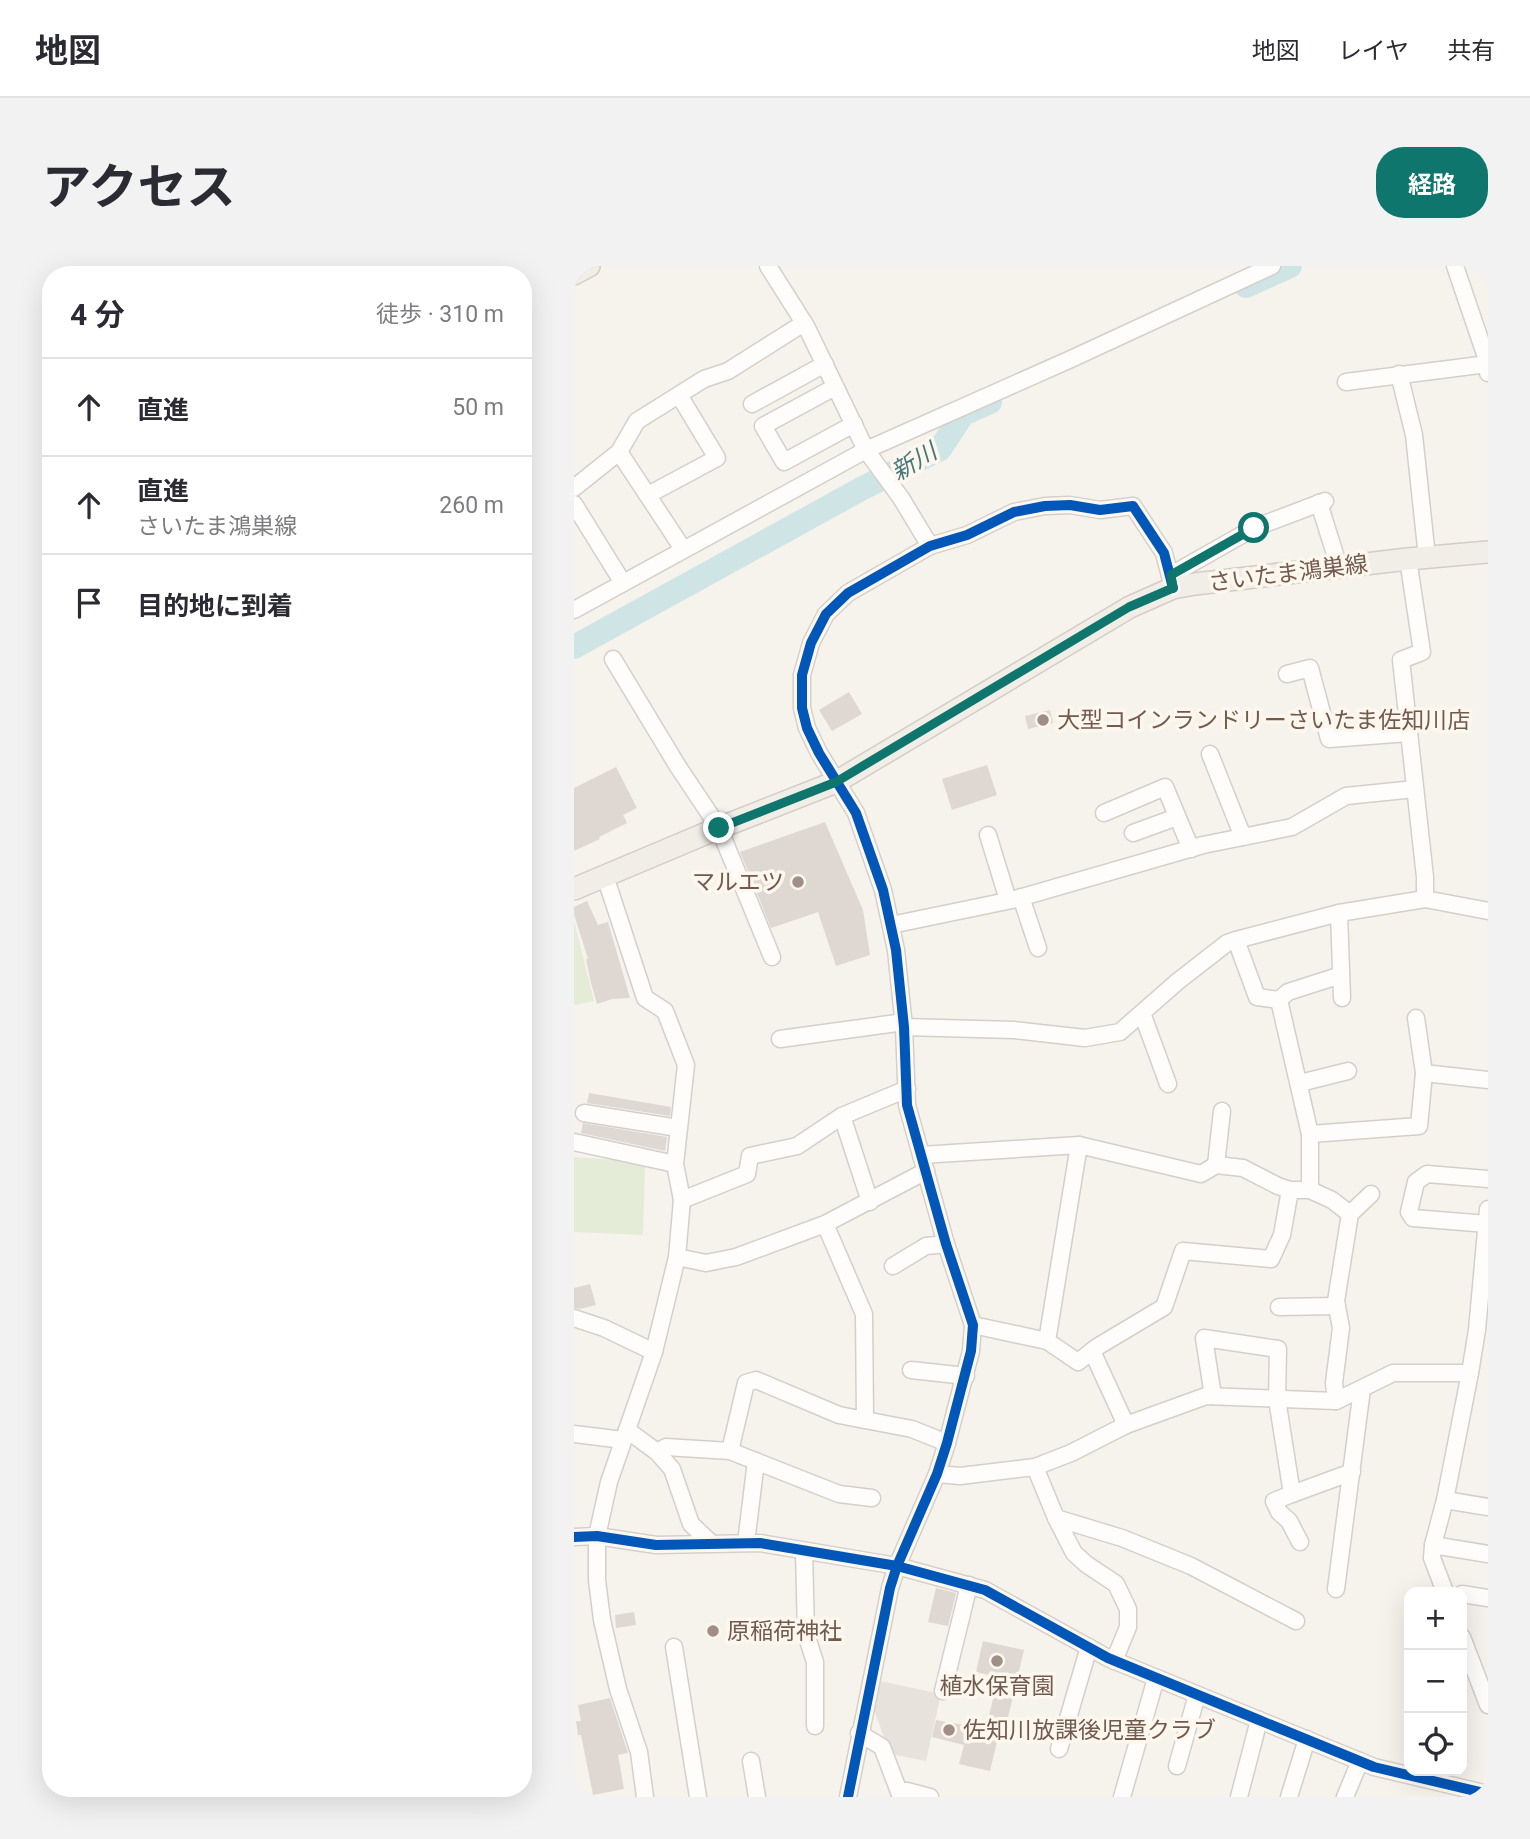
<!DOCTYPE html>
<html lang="ja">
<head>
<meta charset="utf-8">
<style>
  :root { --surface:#fff; --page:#f2f2f3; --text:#2b2b33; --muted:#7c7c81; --line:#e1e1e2; --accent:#0f766e }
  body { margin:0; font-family:Roboto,"Noto Sans JP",sans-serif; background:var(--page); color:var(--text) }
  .controls { position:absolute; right:21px; bottom:21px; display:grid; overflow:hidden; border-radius:14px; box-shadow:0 7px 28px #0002 }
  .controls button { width:63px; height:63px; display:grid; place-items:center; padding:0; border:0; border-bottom:2px solid var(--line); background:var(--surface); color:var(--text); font:35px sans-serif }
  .stop { position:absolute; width:21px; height:21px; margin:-16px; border:5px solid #0f766e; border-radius:50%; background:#fff }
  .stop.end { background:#0f766e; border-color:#fff; box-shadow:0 2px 7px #0008 }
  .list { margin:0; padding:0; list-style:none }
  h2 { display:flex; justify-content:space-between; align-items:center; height:91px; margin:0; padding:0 28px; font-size:30px }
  h2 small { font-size:23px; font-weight:400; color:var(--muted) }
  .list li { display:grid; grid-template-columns:46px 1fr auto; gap:21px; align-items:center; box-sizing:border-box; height:98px; padding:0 28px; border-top:2px solid var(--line) }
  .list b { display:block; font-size:26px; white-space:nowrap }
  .list p { margin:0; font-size:23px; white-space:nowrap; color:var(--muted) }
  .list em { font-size:23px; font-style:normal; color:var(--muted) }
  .icon { flex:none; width:38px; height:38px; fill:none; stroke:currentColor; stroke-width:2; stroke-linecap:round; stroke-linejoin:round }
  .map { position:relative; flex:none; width:914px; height:1531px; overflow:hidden; border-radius:28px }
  header { display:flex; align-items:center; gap:42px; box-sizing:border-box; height:98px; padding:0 35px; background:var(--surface); border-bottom:2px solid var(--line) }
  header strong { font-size:33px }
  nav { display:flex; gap:38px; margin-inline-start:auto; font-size:24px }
  .intro { display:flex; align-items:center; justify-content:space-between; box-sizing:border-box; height:168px; padding:0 42px }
  h1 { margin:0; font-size:49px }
  .button { padding:18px 32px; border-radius:28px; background:var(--accent); color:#fff; font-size:24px; font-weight:700 }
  main { display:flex; gap:42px; padding:0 42px }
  aside { flex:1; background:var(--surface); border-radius:28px; box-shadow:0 7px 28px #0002 }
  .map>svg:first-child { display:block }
  .industrial { fill:#e8e2dd }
  .green { fill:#e4ecd8 }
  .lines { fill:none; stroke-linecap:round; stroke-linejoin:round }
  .river { stroke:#cfe4e5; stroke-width:24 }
  .building { fill:#dfd8d2 }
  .minor-casing { stroke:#d5cfca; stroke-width:19 }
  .major-casing { stroke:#d5ccc7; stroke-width:24 }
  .minor { stroke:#fefdfc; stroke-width:16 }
  .major { stroke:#f1ede7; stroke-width:21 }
  .cycleway-casing { stroke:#fdf7ee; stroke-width:15 }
  .cycleway { stroke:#0057b8; stroke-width:10 }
  .route { stroke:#0f766e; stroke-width:9 }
  .poi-dot { fill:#a08f86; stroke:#fdf7ee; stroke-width:2.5 }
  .labels { text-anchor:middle; stroke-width:7; stroke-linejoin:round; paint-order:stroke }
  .street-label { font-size:23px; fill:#725a4f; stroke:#fdf7ee }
  .poi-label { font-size:23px; fill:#725a4f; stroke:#fdf7ee; text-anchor:start }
  .water-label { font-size:24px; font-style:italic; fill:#47757c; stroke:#fdf7ee }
</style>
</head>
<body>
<header>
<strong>地図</strong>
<nav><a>地図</a><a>レイヤ</a><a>共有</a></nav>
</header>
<div class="intro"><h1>アクセス</h1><a class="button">経路</a></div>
<main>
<aside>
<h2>4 分<small>徒歩 · 310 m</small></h2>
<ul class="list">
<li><svg class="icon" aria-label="ahead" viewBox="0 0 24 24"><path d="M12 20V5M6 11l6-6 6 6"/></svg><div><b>直進</b></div><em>50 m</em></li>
<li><svg class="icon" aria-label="ahead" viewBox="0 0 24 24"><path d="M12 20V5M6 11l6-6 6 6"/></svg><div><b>直進</b><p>さいたま鴻巣線</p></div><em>260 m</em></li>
<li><svg class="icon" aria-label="arrive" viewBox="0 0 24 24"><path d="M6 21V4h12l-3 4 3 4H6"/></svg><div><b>目的地に到着</b></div></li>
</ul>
</aside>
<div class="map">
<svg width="914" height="1531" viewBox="0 0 914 1531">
  <rect width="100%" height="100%" fill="#f6f2ec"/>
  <!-- industrial -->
  <path class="industrial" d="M306,1415L367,1428L352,1495L316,1488L300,1444Z"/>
  <!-- green -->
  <g class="green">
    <path d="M0,655L20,735L0,739Z"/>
    <path d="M0,891L71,896L69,969L0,966Z"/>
  </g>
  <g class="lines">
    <!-- river -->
    <g class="river">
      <path d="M672,20L716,0"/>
      <path d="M0,381L287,223L366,183L389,148L416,136"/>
    </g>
  </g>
  <!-- building -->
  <g class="building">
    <path d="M275,426L288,448L258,465L245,444Z"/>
    <path d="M476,444L479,457L454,463L451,450Z"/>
    <path d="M413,499L423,529L378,544L368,513Z"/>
    <path d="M42,501L63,542L49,549L53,557L25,571L26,573L0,585V522Z"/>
    <path d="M251,556L289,644L296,689L262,700L244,646L197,662L166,586Z"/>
    <path d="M13,635L24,659L34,656L56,732L38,733L23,738L17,717L12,693H14L0,648V641Z"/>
    <path d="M15,827L97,841L96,850L13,837Z"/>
    <path d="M9,857L93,871L91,885L7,867Z"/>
    <path d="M16,1018L22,1039L6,1043L0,1042V1022Z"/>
    <path d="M362,1322L382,1327L374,1360L354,1356Z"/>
    <path d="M60,1346L62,1359L42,1362L41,1349Z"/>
    <path d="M409,1375L450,1384L432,1460L427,1459L416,1505L385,1498L390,1479L358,1471L362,1454L412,1463L424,1411L402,1406Z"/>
    <path d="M36,1432L54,1487L44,1489L50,1523L19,1529L7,1469H4L2,1455H7L4,1439Z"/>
  </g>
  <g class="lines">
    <!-- minor casing -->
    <g class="minor-casing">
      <g id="minor">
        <path d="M194,0L232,60L292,184L327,232L356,280"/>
        <path d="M881,0L913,94L914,107"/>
        <path d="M825,108L840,169L853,291"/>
        <path d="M772,116L914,98"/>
        <path d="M261,121L189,160L210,196L280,158"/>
        <path d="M178,138L251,98"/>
        <path d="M45,186L109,283"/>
        <path d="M0,222L45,186L63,155L130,113L154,105L230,57"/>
        <path d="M74,229L143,192L105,129"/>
        <path d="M745,237L765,301"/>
        <path d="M0,238L49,317"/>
        <path d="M834,293L848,386L827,394L851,611V633"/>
        <path d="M597,309L680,262L751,235"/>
        <path d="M0,344L292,184L497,93L698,0"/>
        <path d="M39,393L103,499L145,562L198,691"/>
        <path d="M713,408L736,402L755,473L835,467"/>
        <path d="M636,488L669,571"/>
        <path d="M530,547L591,521L617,583"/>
        <path d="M559,567L603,551"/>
        <path d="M414,569L434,634"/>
        <path d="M31,610L71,732L91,745L112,799L101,898L108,934L103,991L80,1086L35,1216L23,1270V1314L28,1354L44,1423L65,1486L71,1531"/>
        <path d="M447,631L464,682"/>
        <path d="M765,647L768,732"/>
        <path d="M317,659L438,634L629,579L718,561L772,530L841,523"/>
        <path d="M662,674L683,731L705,734L714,726L767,709"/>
        <path d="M705,734L736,868V924"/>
        <path d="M568,747L594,818"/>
        <path d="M330,761L440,764L511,772L546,766L603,716L653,677L662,674L765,647L851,633L914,645"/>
        <path d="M206,773L330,756"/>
        <path d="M850,807L914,814"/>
        <path d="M726,817L774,805"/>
        <path d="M10,847L104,862"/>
        <path d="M268,850L296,936"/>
        <path d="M736,868L845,860L850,807L842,752"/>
        <path d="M0,876L101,898"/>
        <path d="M347,889L505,879L627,908L642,899L669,902L704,920L716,924H736L758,934L776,948"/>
        <path d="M642,899L648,845"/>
        <path d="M914,913L853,908L842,916L835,946L839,952L914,958"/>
        <path d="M108,934L173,908L176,890L223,880L268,850L333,823"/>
        <path d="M251,958L290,1048L291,1154"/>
        <path d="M103,991L132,997L162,991L251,958L352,905"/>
        <path d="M319,1000L352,980L372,978"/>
        <path d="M705,1041L763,1040"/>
        <path d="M0,1052L30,1062L80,1086"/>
        <path d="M399,1059L473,1075L504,1096L523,1081L590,1041L609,985L697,993L708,969L716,924"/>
        <path d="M473,1075L505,879"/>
        <path d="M518,1085L552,1159"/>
        <path d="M337,1104L392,1110"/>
        <path d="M639,1130L630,1072L704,1083L703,1133L718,1228L778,1206"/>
        <path d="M762,1135L760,1117L767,1062L762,1035L776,948L797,928"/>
        <path d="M53,1164L83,1186L98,1203L117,1258L137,1277"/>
        <path d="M0,1168L49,1174"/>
        <path d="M156,1185L172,1117L182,1114L265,1149L338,1163L373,1177"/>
        <path d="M83,1186L92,1181L156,1185L265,1228L298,1232"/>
        <path d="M461,1201L482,1252L548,1272L617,1300L722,1355"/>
        <path d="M363,1208L386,1210L461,1201L497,1187L552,1159L632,1130L762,1135L819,1107H896"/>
        <path d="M718,1228L700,1235L705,1246L715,1255L726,1276"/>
        <path d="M871,1234L914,1241"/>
        <path d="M482,1252L500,1287L512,1298L542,1318L554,1343V1361L540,1395"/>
        <path d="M0,1271L23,1270L82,1279L186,1277L323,1300L411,1324L534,1392L685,1454L800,1501L914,1528"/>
        <path d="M172,1277L182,1195"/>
        <path d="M859,1279L914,1288"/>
        <path d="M230,1285L232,1368L241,1396V1460"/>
        <path d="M762,1323L788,1123"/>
        <path d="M871,1326L858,1292L859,1279L871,1234L896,1107L903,1064L914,943"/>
        <path d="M888,1328L914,1332"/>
        <path d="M888,1371L914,1439"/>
        <path d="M100,1381L124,1531"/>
        <path d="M369,1425L395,1319"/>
        <path d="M285,1467L308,1481L327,1531"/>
        <path d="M485,1483L515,1381"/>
        <path d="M177,1495L183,1531"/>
        <path d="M603,1500L623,1429"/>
        <path d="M325,1526L333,1525L356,1531"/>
        <path d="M274,1531L316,1322L323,1300L363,1208L373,1177L397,1085L399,1059L372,978L333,839L330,761L322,684L309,624L282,547L245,487L233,462L228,442V409L237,377L252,348L274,327L356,280L393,269L440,246L471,240L496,239L526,244L559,240L590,287L599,322"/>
        <path d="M548,1531L582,1412"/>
        <path d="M665,1531L685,1454"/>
        <path d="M715,1531L733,1473"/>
        <path d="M771,1531L786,1495"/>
      </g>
    </g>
    <!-- major casing -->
    <g class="major-casing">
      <g id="major">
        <path d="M0,8L15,0"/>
        <path d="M0,623L140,564L262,516L556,341L599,322L621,318L834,293L914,286"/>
      </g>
    </g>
    <!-- minor -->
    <use href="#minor" class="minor"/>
    <!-- major -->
    <use href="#major" class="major"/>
    <!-- cycleway casing -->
    <g class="cycleway-casing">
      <g id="cycleway">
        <path d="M0,1271L23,1270L82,1279L186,1277L323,1300L411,1324L534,1392L685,1454L800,1501L914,1528"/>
        <path d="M274,1531L316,1322L323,1300L363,1208L373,1177L397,1085L399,1059L372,978L333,839L330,761L322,684L309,624L282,547L245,487L233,462L228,442V409L237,377L252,348L274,327L356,280L393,269L440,246L471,240L496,239L526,244L559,240L590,287L599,322"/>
      </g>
    </g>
    <!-- cycleway -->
    <use href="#cycleway" class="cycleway"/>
  </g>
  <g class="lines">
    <!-- route -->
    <path class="route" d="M145,562L262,516L555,341L599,322L597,309L680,262"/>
  </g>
  <!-- markers -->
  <g class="poi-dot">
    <circle cx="469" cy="454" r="7"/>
    <circle cx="224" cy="616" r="7"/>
    <circle cx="139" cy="1365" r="7"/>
    <circle cx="423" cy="1395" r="7"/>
    <circle cx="375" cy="1464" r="7"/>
  </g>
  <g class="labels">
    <!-- street labels -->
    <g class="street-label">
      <text transform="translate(714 307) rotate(-7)" y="8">さいたま鴻巣線</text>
    </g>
    <!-- poi labels -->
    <g class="poi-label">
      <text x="483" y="462">大型コインランドリーさいたま佐知川店</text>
      <text x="210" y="624" text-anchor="end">マルエツ</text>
      <text x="153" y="1373">原稲荷神社</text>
      <text x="423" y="1428" text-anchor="middle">植水保育園</text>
      <text x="389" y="1472">佐知川放課後児童クラブ</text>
    </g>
    <!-- water labels -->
    <g class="water-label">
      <text transform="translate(340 196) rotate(-31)" y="8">新川</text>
    </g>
  </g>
</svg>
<div class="controls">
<button>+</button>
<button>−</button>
<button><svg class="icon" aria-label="locate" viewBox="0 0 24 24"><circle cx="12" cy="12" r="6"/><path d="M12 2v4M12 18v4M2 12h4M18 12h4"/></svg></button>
</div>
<div class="stop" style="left:680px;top:262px"></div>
<div class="stop end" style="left:145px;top:562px"></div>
</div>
</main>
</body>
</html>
